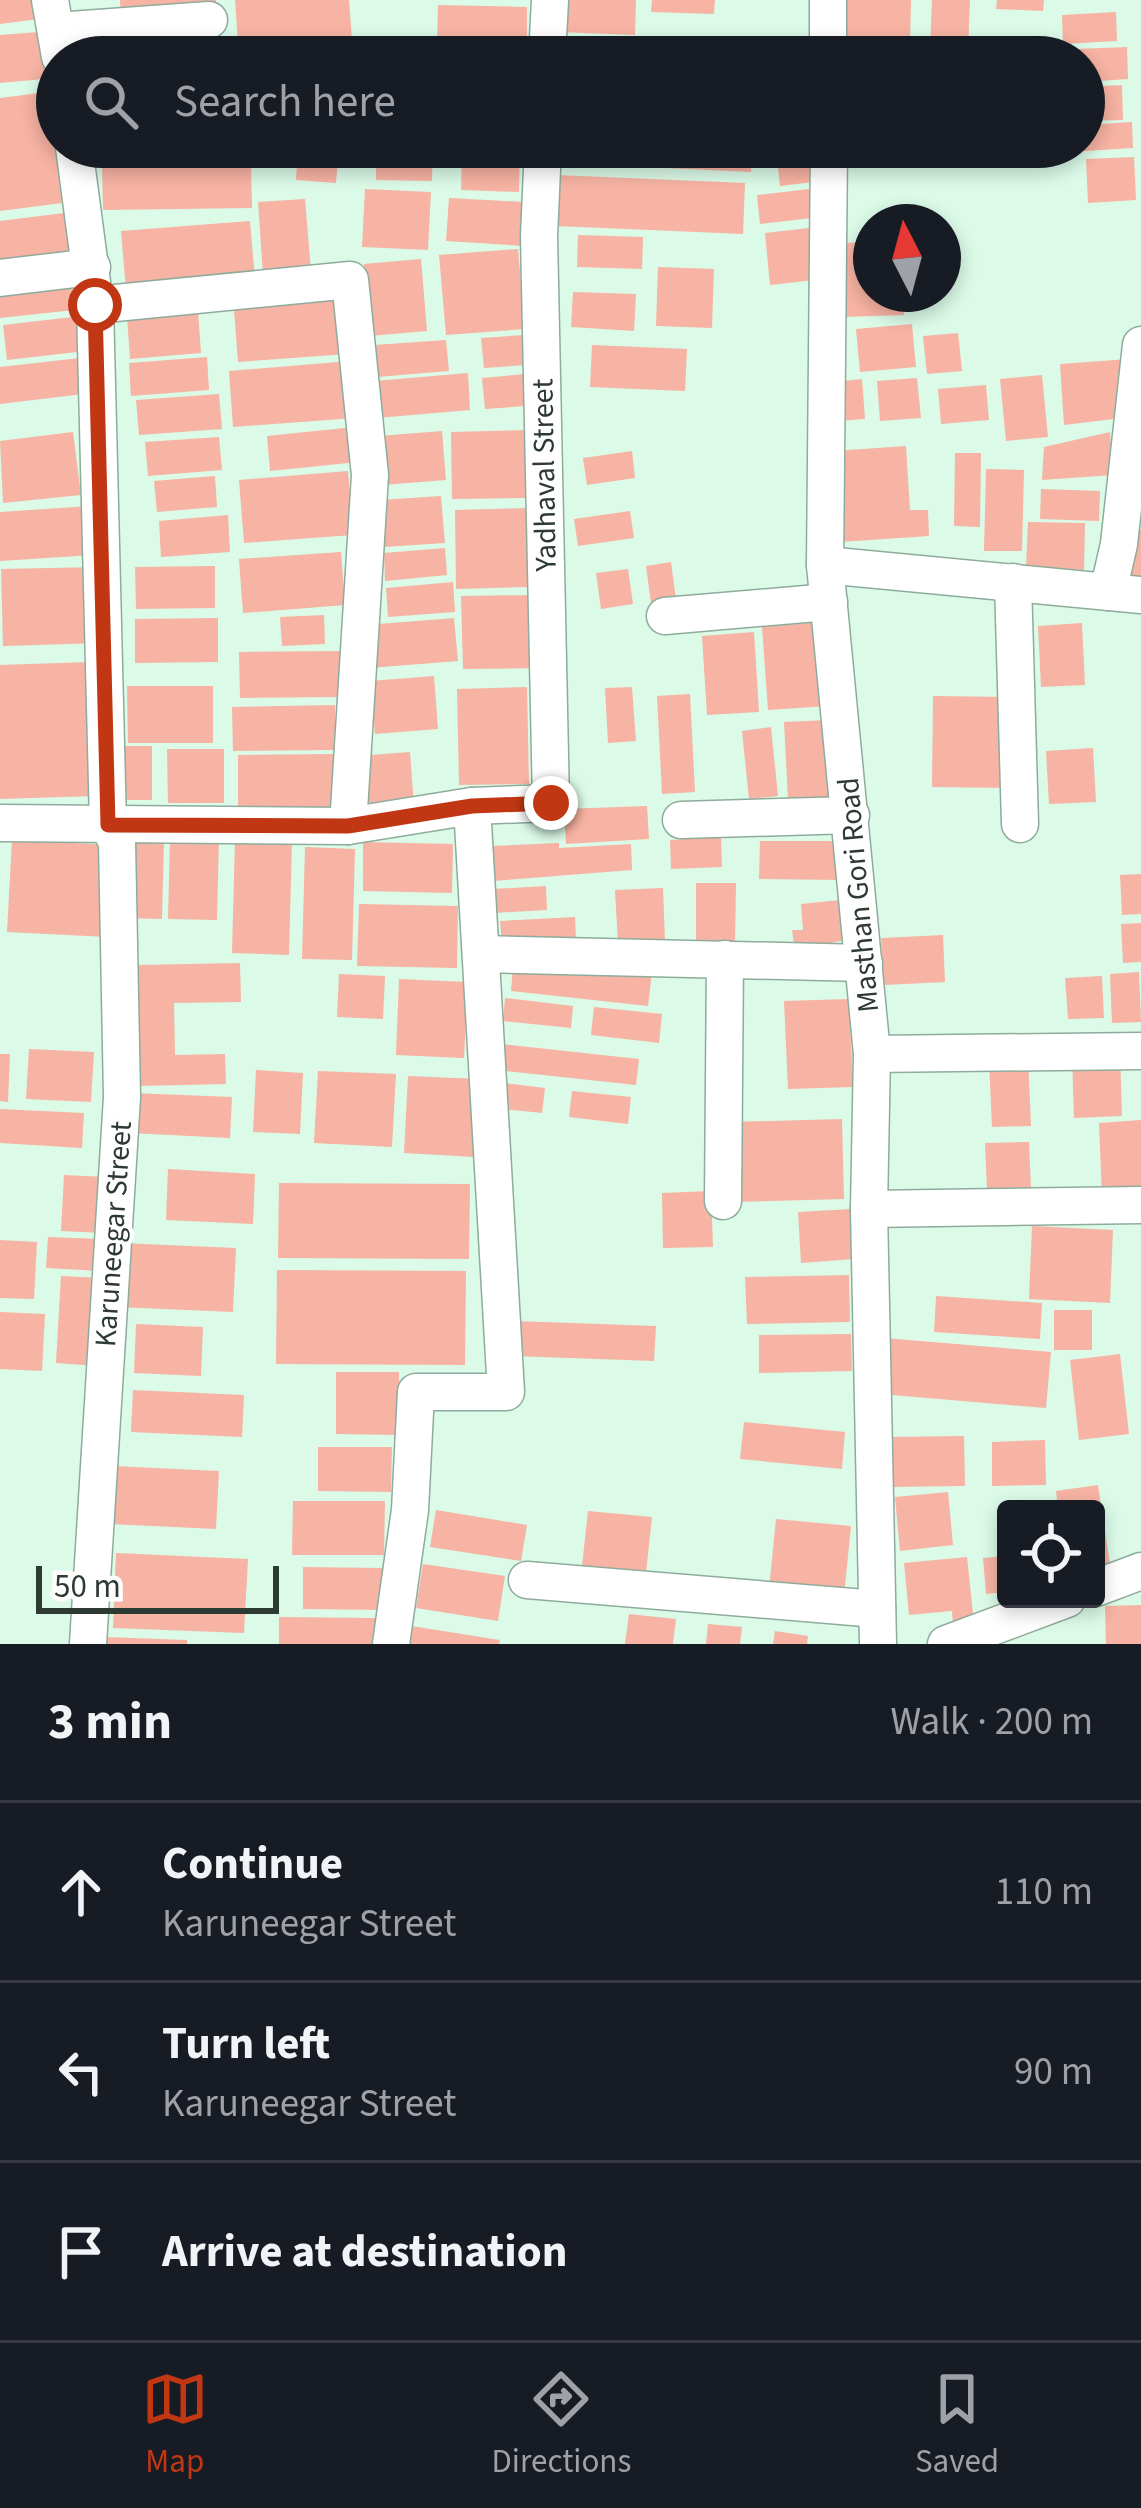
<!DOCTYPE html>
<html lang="en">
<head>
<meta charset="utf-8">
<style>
  :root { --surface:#171b24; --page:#20242c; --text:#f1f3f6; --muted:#9ea1a6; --line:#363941; --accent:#c13713 }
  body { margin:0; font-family:"Source Sans 3",sans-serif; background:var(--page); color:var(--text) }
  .controls { position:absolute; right:36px; bottom:36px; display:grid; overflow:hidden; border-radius:12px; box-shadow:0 6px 18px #0003 }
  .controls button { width:108px; height:108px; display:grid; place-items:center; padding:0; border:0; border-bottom:3px solid var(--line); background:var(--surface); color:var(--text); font:60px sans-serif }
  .compass { position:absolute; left:853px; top:204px; width:108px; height:108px; border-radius:50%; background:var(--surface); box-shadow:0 6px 18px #0003; rotate:354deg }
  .scale { position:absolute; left:36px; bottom:30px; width:243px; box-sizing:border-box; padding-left:12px; border:6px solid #2d3933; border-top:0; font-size:33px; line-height:42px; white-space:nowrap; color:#2d3933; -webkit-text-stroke:9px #fefefe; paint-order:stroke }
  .stop { position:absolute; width:36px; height:36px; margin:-27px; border:9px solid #c13713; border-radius:50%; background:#fff }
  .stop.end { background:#c13713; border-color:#fff; box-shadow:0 3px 12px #0008 }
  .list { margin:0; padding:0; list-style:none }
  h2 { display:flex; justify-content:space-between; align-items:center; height:156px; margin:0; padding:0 48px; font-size:51px }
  h2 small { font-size:39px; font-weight:400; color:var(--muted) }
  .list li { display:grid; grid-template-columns:78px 1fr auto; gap:36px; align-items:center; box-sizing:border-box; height:180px; padding:0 48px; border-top:3px solid var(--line) }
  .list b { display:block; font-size:45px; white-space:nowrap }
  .list p { margin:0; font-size:39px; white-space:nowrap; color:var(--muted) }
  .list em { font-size:39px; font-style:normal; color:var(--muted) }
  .icon { flex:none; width:66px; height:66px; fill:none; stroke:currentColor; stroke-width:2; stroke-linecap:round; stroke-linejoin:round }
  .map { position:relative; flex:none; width:1141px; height:1644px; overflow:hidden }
  .search { position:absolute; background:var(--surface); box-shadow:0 6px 18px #0003; left:36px; right:36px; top:36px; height:132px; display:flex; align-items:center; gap:30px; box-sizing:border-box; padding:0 42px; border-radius:66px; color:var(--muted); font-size:45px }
  .sheet { height:696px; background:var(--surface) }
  nav { display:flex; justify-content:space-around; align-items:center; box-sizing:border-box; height:168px; border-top:3px solid var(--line); background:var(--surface); font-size:33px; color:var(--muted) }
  nav a { display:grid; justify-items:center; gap:6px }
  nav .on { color:var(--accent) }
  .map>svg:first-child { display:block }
  .building { fill:#f7b3a3 }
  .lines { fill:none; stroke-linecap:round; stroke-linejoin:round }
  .minor-casing { stroke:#8eac9b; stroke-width:39 }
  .minor { stroke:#fff; stroke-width:36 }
  .route { stroke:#c13713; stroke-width:15 }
  .labels { text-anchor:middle; stroke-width:9; stroke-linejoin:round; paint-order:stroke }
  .street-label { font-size:30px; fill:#2d3933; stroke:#fefefe }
</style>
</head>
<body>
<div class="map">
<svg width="1141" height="1644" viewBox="0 0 1141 1644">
  <rect width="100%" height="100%" fill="#dbfae8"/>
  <!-- building -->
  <g class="building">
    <path d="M0,0H36L39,19L0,24Z"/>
    <path d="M120,0H216L217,14L121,22Z"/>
    <path d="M235,0H349L353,54L239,57Z"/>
    <path d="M560,0H636L635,35L558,32Z"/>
    <path d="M652,0H715L714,14L651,12Z"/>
    <path d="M835,0H911L910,46L833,43Z"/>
    <path d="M932,0H970L968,50L930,49Z"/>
    <path d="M997,0H1044L1043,11L996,9Z"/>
    <path d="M438,5L527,7V49L437,47Z"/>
    <path d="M1116,12L1117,41L1063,44L1062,15Z"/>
    <path d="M200,28L202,57H101L100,36Z"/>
    <path d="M52,31L55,78L0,83V35Z"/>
    <path d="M1127,47L1128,79L1084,82V57H1052L1051,50Z"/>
    <path d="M1122,85L1123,120L1084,121V87Z"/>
    <path d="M48,92L62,203L0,211V98Z"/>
    <path d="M1132,122L1133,148L1070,152V147H1084V125Z"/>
    <path d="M298,147H339L336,183L296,180Z"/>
    <path d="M376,147H433L432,181L376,180Z"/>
    <path d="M462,147H520L519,192L461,190Z"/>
    <path d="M558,147H752L751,172L557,163Z"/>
    <path d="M809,147L813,182L780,186L776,150Z"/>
    <path d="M1134,157L1136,200L1088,203L1086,159Z"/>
    <path d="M251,163L252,208L103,210L102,166Z"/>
    <path d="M557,175L745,183L743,234L555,226Z"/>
    <path d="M818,188L821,217L760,224L757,195Z"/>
    <path d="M365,189L431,192L428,250L362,247Z"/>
    <path d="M449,198L526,202L524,246L446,241Z"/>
    <path d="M305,199L311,271L263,275L258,202Z"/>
    <path d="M80,211L86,265L0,275V221Z"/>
    <path d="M250,221L255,280L126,290L121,231Z"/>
    <path d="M809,228L815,280L770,285L765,233Z"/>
    <path d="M578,235L643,237L642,269L577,267Z"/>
    <path d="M871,242V294H903L904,315L842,317L839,243Z"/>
    <path d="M518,249L525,329L446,335L439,255Z"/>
    <path d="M421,259L427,331L370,336L364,264Z"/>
    <path d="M658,267L714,269L712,328L656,326Z"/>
    <path d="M70,272L74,310L0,318V281Z"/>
    <path d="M343,288L347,354L238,362L233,297Z"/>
    <path d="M573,292L636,294L634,331L571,327Z"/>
    <path d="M198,311L201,353L130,359L127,316Z"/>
    <path d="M99,314L103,349L7,360L3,325Z"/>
    <path d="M912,324L916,367L860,372L856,329Z"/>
    <path d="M958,333L962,371L927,374L923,336Z"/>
    <path d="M524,335L526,365L484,368L481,338Z"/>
    <path d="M446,340L449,371L377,377L374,345Z"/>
    <path d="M592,345L687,349L685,391L590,387Z"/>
    <path d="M207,357L209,390L131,396L129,363Z"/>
    <path d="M80,358L83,394L0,404V367Z"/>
    <path d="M1129,359L1122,418L1064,425L1060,364Z"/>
    <path d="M350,361L354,418L233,427L229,371Z"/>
    <path d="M468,373L470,410L377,418L375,381Z"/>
    <path d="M536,373L539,405L485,409L482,378Z"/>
    <path d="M1042,375L1048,437L1006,441L1000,379Z"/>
    <path d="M917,378L921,418L880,421L877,381Z"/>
    <path d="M862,379L865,419L838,421L834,382Z"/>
    <path d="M986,385L989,420L941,424L938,389Z"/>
    <path d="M219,394L222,429L139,435L136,400Z"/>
    <path d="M354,427L358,462L270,471L267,436Z"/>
    <path d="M526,430L528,498L452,499L451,432Z"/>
    <path d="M442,431L446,480L383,485L379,436Z"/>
    <path d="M73,432L81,495L3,503L0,441Z"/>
    <path d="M1110,432L1113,475L1042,480L1044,447Z"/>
    <path d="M219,437L222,470L148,476L145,442Z"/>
    <path d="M906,446L910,510H928L929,536L840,542L834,451Z"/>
    <path d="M632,451L635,478L587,485L583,458Z"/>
    <path d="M955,453H981L980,527L954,526Z"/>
    <path d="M986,469L1024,470L1022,551H984Z"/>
    <path d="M348,471L353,535L244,543L239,480Z"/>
    <path d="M215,476L217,507L157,512L154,481Z"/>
    <path d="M1041,489L1100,491L1099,521L1040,519Z"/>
    <path d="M441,496L445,543L384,547L380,500Z"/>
    <path d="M90,506L93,555L0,561V512Z"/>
    <path d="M530,508L531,587L456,589L455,510Z"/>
    <path d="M630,511L634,538L578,546L574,519Z"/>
    <path d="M228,515L230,552L161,557L159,521Z"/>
    <path d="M1028,522L1085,523L1084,570L1026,568Z"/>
    <path d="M1133,529L1141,530V579H1131Z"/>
    <path d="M445,548L447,575L385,581L384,553Z"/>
    <path d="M341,552L345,605L243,613L239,559Z"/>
    <path d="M671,562L676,600L651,603L646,566Z"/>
    <path d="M215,566V608L136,609L135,567Z"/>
    <path d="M99,567L101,643L3,646L1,569Z"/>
    <path d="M628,569L633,604L601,609L596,573Z"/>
    <path d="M453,582L455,612L388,617L386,588Z"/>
    <path d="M539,595L540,668L463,669L461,596Z"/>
    <path d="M324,615L325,644L282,646L280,617Z"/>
    <path d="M218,618V662L135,663V619Z"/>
    <path d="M454,618L458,661L370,668L366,625Z"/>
    <path d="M823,622L828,706L768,710L762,627Z"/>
    <path d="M1082,623L1085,685L1041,687L1038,626Z"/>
    <path d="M754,632L759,712L707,715L702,636Z"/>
    <path d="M341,651V697L240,698L239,652Z"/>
    <path d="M90,662L95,796L0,799V665Z"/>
    <path d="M434,676L438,729L375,734L370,681Z"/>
    <path d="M127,686H213V743H128Z"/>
    <path d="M527,687L529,784L459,785L457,689Z"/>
    <path d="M632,687L636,741L608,743L605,688Z"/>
    <path d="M690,694L695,792L662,794L657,696Z"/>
    <path d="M933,696L1010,697L1009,788L932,787Z"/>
    <path d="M335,705V750L233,751L232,707Z"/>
    <path d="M828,720L832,797L788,799L784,722Z"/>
    <path d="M771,727L778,796L749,799L742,731Z"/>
    <rect x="114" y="746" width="38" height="54"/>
    <path d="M1093,748L1096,802L1049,804L1046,751Z"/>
    <path d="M167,749H224V803H168Z"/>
    <path d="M410,752L414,806L362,810L357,756Z"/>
    <path d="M337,754V807L238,808V755Z"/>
    <path d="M647,806L649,839L566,844L564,809Z"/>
    <path d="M170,836L219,837L217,920L168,919Z"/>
    <path d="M721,837L722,867L671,869L670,840Z"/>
    <path d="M235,839L292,841L289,955L232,953Z"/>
    <path d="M12,840L113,845L108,937L7,932Z"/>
    <path d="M123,840L164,841L162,919L122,918Z"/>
    <path d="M760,841H844V880L759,879Z"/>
    <path d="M363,842L453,844L452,893L363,891Z"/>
    <path d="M559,843V848L631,844L632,870L493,881L492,846Z"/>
    <path d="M305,847L355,849L352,960L302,959Z"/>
    <path d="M1141,874V914L1122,915L1120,875Z"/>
    <path d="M696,883H736L735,942L696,941Z"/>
    <path d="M546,886L547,910L494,913L493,889Z"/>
    <path d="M663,888L665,942L618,944L615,890Z"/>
    <path d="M840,900L844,940L795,952L792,930H803L801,904Z"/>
    <path d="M359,904L458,906L457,968L357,966Z"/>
    <path d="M575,917L576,938L502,942L500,921Z"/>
    <path d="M1141,923V962L1123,963L1121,924Z"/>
    <path d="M943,935L945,982L884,985L881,938Z"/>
    <path d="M514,957L652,972L648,1006L511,991Z"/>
    <path d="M240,963L241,1002L174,1003L175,1055L225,1054L226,1084L139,1086L137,965Z"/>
    <path d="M1139,972L1141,1022L1112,1023L1110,974Z"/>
    <path d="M339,974L385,976L383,1019L337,1017Z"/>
    <path d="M1102,976L1104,1018L1068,1019L1065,978Z"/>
    <path d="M399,979L468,982L464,1058L396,1055Z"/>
    <path d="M505,998L573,1006L571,1028L503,1021Z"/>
    <path d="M849,999L853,1087L788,1089L784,1001Z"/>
    <path d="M594,1007L662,1014L659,1043L591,1035Z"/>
    <path d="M500,1044L639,1059L636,1085L497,1070Z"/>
    <path d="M29,1049L94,1052L91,1102L26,1099Z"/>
    <path d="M1120,1053L1122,1116L1074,1118L1072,1055Z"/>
    <path d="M0,1054H10L8,1102L0,1101Z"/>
    <path d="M1028,1058L1031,1126L992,1127L989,1060Z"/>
    <path d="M256,1070L303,1073L300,1134L253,1132Z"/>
    <path d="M318,1071L396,1074L392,1147L314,1143Z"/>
    <path d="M408,1076L479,1079L475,1157L404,1153Z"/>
    <path d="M495,1082L545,1088L542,1113L493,1108Z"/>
    <path d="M572,1091L631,1097L628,1124L569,1117Z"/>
    <path d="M132,1093L232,1097L230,1138L130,1133Z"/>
    <path d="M0,1109L84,1113L82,1148L0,1143Z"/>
    <path d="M842,1119L844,1199L733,1202L731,1122Z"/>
    <path d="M1141,1120V1196L1102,1198L1099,1123Z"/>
    <path d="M1029,1142L1031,1189L987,1190L985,1143Z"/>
    <path d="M168,1169L255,1174L253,1224L166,1220Z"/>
    <path d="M64,1175L106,1177L103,1233L61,1231Z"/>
    <path d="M279,1183L470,1184L469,1259L278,1258Z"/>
    <path d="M711,1191L713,1247L663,1248L662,1193Z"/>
    <path d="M851,1209L854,1259L801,1263L798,1212Z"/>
    <path d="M1032,1226L1113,1230L1110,1303L1029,1299Z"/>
    <path d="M48,1237L102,1239L100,1271L46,1268Z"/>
    <path d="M0,1240L37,1242L34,1299L0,1298Z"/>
    <path d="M120,1243L236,1248L233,1312L117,1307Z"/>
    <path d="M277,1270L466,1271L465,1365L276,1364Z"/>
    <path d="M849,1275L850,1322L747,1324L745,1277Z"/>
    <path d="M61,1276L102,1278L97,1366L56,1363Z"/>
    <path d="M936,1296L1042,1303L1040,1339L934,1332Z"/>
    <rect x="1054" y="1310" width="38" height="40"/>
    <path d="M0,1312L45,1314L42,1371L0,1369Z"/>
    <path d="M514,1321L656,1326L654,1361L513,1356Z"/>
    <path d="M136,1324L203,1327L201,1376L134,1373Z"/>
    <path d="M851,1334L852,1371L759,1373V1335Z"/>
    <path d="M885,1338L1051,1352L1046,1408L880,1394Z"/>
    <path d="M1120,1354L1129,1434L1079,1440L1070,1360Z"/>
    <path d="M336,1372H399V1435L336,1434Z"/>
    <path d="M133,1390L244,1395L242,1437L131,1432Z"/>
    <path d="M744,1422L845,1432L842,1469L740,1459Z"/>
    <path d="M964,1436L965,1486L891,1487L890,1437Z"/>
    <path d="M1045,1440L1046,1485L992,1486V1442Z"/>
    <path d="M318,1447H392L391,1492L318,1491Z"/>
    <path d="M113,1466L219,1471L216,1529L110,1524Z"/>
    <path d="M1098,1485L1110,1564L1096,1566V1509H1058L1056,1491Z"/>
    <path d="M948,1492L953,1545L900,1551L895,1497Z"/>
    <path d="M293,1501H385L384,1555H292Z"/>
    <path d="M436,1510L527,1525L521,1561L430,1547Z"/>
    <path d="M588,1511L652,1517L645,1582L581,1575Z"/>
    <path d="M776,1519L851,1526L844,1596L769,1590Z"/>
    <path d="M116,1553L248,1559L244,1633L113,1628Z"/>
    <path d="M1006,1556V1592L986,1594L983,1558Z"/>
    <path d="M967,1557L974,1623L953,1626L952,1611L909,1615L904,1563Z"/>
    <path d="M423,1564L505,1576L498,1621L416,1608Z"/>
    <path d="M303,1567L385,1568V1610L303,1609Z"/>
    <path d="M1141,1605V1644H1106L1105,1606Z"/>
    <path d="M629,1614L676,1619L673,1644H625Z"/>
    <path d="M279,1617L375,1618V1644H279Z"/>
    <path d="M708,1624L742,1627L740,1644H706Z"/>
    <path d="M405,1625L500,1640L499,1644H402Z"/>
    <path d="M775,1631L808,1636L807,1644H773Z"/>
    <path d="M106,1637L187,1640V1644H105Z"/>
  </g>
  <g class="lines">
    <!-- minor casing -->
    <g class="minor-casing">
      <g id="minor">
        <path d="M50,0L60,57"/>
        <path d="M828,0V57"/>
        <path d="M56,31L209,20"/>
        <path d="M547,57L550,0"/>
        <path d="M74,147L95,305L108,825L117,842L122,1097L88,1644"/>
        <path d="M829,147L825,565L872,1054L869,1209L878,1644"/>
        <path d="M0,278L92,267"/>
        <path d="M95,305L350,280L370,475L348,826"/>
        <path d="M825,565L1141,595"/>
        <path d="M1013,582L1020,824"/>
        <path d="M1108,592L1119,544L1141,345"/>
        <path d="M665,616L829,602"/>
        <path d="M681,820L851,815"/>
        <path d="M0,823L348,826L472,806L551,803L539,236L543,147"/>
        <path d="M481,954L864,963"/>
        <path d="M872,1054L1141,1051"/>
        <path d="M723,1201L725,959"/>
        <path d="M869,1209L1141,1205"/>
        <path d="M527,1580L877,1609"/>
        <path d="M1096,1588L1141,1571"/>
        <path d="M391,1644L410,1510L416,1392H506L472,806"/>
        <path d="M946,1644L1067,1599"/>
      </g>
    </g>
    <!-- minor -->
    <use href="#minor" class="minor"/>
  </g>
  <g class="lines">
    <!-- route -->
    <path class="route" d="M95,305L108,825L348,826L472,806L551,803"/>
  </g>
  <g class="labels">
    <!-- street labels -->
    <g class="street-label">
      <text transform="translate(544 475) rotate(-91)" y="10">Yadhaval Street</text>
      <text transform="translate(858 895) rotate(-95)" y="10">Masthan Gori Road</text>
      <text transform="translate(113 1234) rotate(-86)" y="10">Karuneegar Street</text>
    </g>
  </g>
</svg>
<div class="controls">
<button><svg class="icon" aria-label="locate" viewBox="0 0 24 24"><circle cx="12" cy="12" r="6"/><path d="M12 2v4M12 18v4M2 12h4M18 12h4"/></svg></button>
</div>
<svg class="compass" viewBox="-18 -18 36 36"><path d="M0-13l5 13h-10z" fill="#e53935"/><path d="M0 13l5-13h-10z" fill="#9ea1a6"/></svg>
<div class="scale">50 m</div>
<div class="stop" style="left:95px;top:305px"></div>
<div class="stop end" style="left:551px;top:803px"></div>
<div class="search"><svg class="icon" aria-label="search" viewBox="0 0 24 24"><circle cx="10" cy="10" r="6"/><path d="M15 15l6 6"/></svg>Search here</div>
</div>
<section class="sheet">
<h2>3 min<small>Walk · 200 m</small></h2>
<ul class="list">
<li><svg class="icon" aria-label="ahead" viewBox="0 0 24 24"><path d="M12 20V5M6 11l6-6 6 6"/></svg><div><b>Continue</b><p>Karuneegar Street</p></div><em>110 m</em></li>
<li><svg class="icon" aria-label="left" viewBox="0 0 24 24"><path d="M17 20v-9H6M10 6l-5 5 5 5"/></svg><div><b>Turn left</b><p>Karuneegar Street</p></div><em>90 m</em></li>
<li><svg class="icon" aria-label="arrive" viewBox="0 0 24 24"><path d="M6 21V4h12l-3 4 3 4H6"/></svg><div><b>Arrive at destination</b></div></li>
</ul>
</section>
<nav>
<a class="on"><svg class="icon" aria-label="map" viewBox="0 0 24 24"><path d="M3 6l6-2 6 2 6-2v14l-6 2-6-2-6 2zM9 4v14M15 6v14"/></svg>Map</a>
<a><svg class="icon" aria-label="directions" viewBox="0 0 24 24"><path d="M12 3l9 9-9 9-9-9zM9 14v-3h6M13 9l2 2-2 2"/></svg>Directions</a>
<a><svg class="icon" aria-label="saved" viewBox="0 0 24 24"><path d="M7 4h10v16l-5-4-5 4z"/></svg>Saved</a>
</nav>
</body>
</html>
